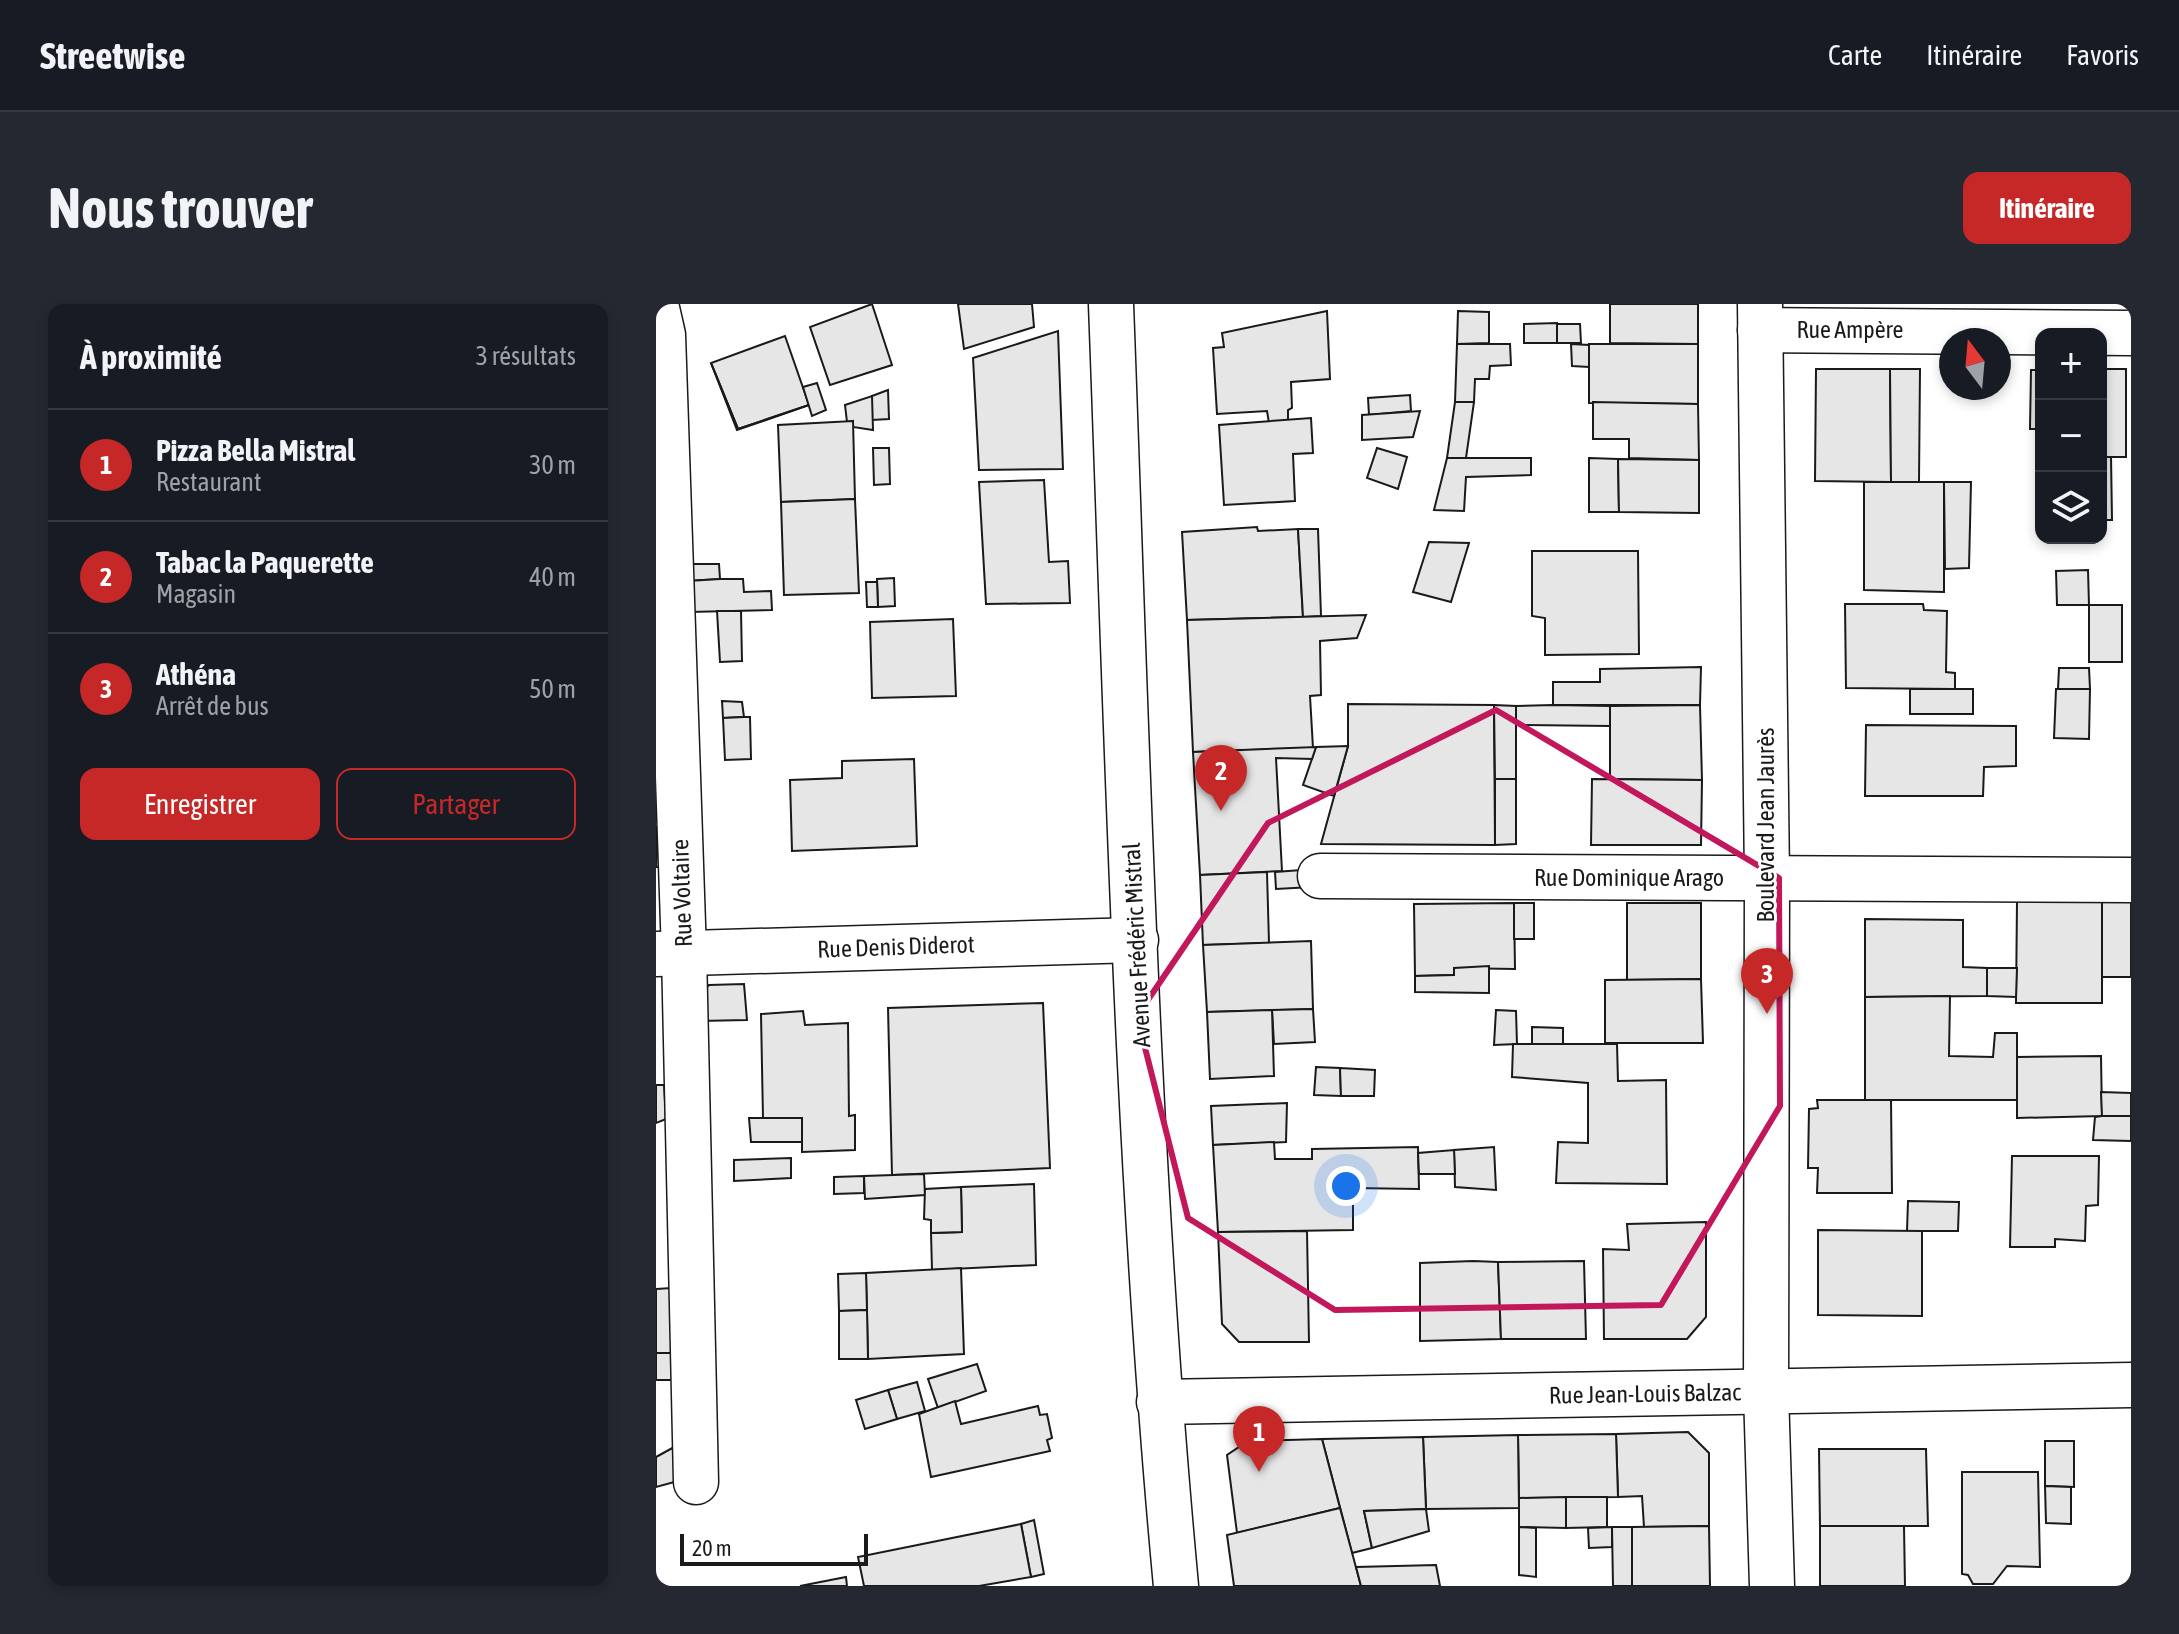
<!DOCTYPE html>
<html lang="fr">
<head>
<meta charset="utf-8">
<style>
  :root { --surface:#171b24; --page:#242831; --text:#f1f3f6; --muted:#9ea1a6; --line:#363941; --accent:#c62828 }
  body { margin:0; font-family:"Asap Condensed",sans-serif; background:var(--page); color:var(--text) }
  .controls { position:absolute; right:24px; top:24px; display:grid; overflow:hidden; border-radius:16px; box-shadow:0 4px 12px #0003 }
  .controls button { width:72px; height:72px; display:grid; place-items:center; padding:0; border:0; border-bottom:2px solid var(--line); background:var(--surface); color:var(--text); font:40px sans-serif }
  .compass { position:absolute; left:1283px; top:24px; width:72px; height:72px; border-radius:50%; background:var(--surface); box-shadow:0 4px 12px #0003; rotate:344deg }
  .scale { position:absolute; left:24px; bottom:20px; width:188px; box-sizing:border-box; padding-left:8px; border:4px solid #1a1a1a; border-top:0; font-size:22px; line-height:28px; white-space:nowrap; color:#1a1a1a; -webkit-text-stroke:6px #fff; paint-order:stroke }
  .you { position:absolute; left:690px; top:882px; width:28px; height:28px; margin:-20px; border:6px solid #fff; border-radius:50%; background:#1a73e8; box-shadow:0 0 0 12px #1a73e833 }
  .badge { display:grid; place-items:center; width:52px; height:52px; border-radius:50%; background:var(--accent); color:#fff; font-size:26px; font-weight:700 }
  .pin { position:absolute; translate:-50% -66px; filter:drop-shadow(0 2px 4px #0008) }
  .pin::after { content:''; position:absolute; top:42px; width:28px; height:24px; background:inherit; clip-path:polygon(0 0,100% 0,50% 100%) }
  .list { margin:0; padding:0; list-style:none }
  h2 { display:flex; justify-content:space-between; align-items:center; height:104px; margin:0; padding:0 32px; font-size:34px }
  h2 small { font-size:26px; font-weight:400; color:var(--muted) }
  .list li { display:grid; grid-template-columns:52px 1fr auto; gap:24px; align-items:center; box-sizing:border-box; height:112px; padding:0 32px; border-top:2px solid var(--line) }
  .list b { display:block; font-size:30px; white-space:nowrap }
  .list p { margin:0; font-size:26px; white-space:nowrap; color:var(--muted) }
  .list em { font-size:26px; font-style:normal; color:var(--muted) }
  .actions { display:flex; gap:16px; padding:24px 32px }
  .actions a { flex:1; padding:18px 0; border:2px solid var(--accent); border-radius:16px; text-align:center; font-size:28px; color:var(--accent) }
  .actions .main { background:var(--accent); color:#fff }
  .icon { flex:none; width:44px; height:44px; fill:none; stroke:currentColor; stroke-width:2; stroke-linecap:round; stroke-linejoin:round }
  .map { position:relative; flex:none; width:1475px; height:1282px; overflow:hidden; border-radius:16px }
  header { display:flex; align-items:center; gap:48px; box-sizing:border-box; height:112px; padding:0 40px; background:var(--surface); border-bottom:2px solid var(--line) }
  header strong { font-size:38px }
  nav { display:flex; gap:44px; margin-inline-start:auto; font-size:28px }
  .intro { display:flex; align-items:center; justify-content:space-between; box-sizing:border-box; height:192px; padding:0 48px }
  h1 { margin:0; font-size:56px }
  .button { padding:20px 36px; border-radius:16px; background:var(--accent); color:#fff; font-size:28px; font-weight:700 }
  main { display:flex; gap:48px; padding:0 48px }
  aside { flex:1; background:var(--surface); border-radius:16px; box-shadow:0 4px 12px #0003 }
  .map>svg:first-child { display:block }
  .building { fill:#e6e6e6; stroke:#1a1a1a; stroke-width:2 }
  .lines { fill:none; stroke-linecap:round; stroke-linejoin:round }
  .minor-casing { stroke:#1a1a1a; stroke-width:47 }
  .secondary-casing { stroke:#1a1a1a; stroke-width:47 }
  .minor { stroke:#fff; stroke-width:44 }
  .secondary { stroke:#fff; stroke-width:44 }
  .marked { fill:none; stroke:#c2185b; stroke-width:6; stroke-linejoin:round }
  .labels { text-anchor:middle; stroke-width:6; stroke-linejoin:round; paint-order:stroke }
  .street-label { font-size:24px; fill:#1a1a1a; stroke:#fff }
</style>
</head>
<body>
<header>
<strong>Streetwise</strong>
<nav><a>Carte</a><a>Itinéraire</a><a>Favoris</a></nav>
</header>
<div class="intro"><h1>Nous trouver</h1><a class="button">Itinéraire</a></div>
<main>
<aside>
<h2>À proximité<small>3 résultats</small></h2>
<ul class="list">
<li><span class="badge">1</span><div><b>Pizza Bella Mistral</b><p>Restaurant</p></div><em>30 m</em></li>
<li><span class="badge">2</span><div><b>Tabac la Paquerette</b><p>Magasin</p></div><em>40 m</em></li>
<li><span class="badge">3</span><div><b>Athéna</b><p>Arrêt de bus</p></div><em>50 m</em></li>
</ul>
<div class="actions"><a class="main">Enregistrer</a><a>Partager</a></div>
</aside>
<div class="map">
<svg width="1475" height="1282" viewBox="0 0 1475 1282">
  <rect width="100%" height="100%" fill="#fff"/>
  <!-- building -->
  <g class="building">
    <path d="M216,0L236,61L174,81L154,23Z"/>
    <path d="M302,0H376L378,23L308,45Z"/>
    <path d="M954,0H1042V40L954,39Z"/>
    <path d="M671,7L674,75L635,78L636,104L632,106V116L613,119L611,107L561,110L557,44L568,43L566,29Z"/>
    <path d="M802,7L833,8V39L801,40Z"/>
    <path d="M901,19V39H868V20Z"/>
    <path d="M901,20H924L925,39H901Z"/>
    <path d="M402,27L407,165L323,166L317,54Z"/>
    <path d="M129,32L153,101L82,125L55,59Z"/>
    <path d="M801,40H854L855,61L834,62L833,75H819L818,98H799Z"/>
    <path d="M915,40L933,41V63L916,62Z"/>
    <path d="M933,40H1042V100L933,99Z"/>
    <path d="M55,59L82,125L153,101L81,126Z"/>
    <path d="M1160,65H1234L1235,178L1159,177Z"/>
    <path d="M1234,65H1264L1263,178H1235Z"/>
    <rect x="1445" y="65" width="25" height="88"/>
    <path d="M1375,66H1385V125H1374Z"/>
    <path d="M161,79L170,106L156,112L147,83Z"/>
    <path d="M232,86L233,115L216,116V92Z"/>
    <path d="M754,91L755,107L713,111L712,94Z"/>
    <path d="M216,92L217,126L197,123V117L191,118L189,101Z"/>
    <path d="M799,98H818L810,154H791Z"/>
    <path d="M937,98L1042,100L1043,156L973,154V135H937Z"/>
    <path d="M764,107L757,133L706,136V111Z"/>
    <path d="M655,114L657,149L637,150L639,197L568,201L563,121Z"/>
    <path d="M197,117L199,195L125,198L122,121Z"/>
    <path d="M217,144H233L234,180L218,181Z"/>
    <path d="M721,144L751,153L742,185L711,174Z"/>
    <path d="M1445,153H1455L1456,216H1445Z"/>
    <path d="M791,154H875V171L810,173L808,207L778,206Z"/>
    <path d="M933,154L962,155L963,208H933Z"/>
    <path d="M962,155L1043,156V209L963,208Z"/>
    <path d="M388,176L393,258L412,257L414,299L330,300L323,178Z"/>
    <path d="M1208,178H1288V288L1208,286Z"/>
    <path d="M1288,178H1315L1313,264L1289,265Z"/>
    <path d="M199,195L203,289L128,291L125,198Z"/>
    <path d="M601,223L602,227L642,225L647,313L531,316L526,228Z"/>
    <path d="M642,225H662L665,312L647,313Z"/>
    <path d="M773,238L813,239L795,298L757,288Z"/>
    <path d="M876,247H982L983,350L889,351V314L876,312Z"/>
    <path d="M31,260H63L64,275L32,277Z"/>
    <path d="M1432,266L1433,301H1401L1400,267Z"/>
    <path d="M238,274L239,302L222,303L221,275Z"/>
    <path d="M64,275H87L88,288L115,287L116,306L33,308L32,277Z"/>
    <path d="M210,278H221L222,303H211Z"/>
    <path d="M1189,300H1267L1268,306L1291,307L1290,368L1299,369V385L1190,384Z"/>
    <rect x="1433" y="301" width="33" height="57"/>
    <path d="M61,307H85L86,357L64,358Z"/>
    <path d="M710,311L701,334L664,337L665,391L654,392L657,444L537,448L531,316Z"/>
    <path d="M297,315L300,392L216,394L214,318Z"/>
    <path d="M1045,363L1044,401H897V378H944V365Z"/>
    <path d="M1403,364H1433L1434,385H1402Z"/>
    <rect x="1254" y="385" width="63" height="25"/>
    <path d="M1400,385H1434L1433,435L1398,434Z"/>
    <path d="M66,397L86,398L88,413L67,414Z"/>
    <path d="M692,400L838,401L839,541L665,540L692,442Z"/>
    <path d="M838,401L860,402V475H839Z"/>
    <path d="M897,401L954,402V422L860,421V402Z"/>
    <path d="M1044,401L1046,476L954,475V402Z"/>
    <path d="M88,413H94L95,455L69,456L67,414Z"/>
    <path d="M1210,421L1360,422V462L1328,463L1327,492H1209Z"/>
    <path d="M692,442L678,492L647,481L660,443Z"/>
    <path d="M660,443L656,455L620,454L626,567L544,571L537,448Z"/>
    <path d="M258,455L261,542L136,547L134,476L186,474V457Z"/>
    <path d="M839,475H860V540L839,541Z"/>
    <path d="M936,475L1046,476L1045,541H935Z"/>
    <path d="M0,522L3,563H0Z"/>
    <path d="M659,565L656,583L620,585L619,568Z"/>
    <path d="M611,568L613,639L547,641L544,571Z"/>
    <path d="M1361,597H1446V699H1360Z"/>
    <path d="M1446,597L1475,598V673H1446Z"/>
    <path d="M858,599L859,665L798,664V671L759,672L758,600Z"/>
    <rect x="858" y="599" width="20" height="36"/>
    <path d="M971,599H1045V675L971,676Z"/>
    <path d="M1209,615L1307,616V663L1331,664V692L1209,693Z"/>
    <path d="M655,637L657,705L551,708L547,641Z"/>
    <path d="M833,662V689L759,688V672L798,671V664Z"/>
    <path d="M1331,664H1361L1360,693L1331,692Z"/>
    <path d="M1045,675L1047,739H949V676Z"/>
    <path d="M88,680L91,716L43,717L42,692L53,681Z"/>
    <path d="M1294,692L1293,752L1337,753L1339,729H1361V796H1209V693Z"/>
    <path d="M387,699L394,864L236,871L232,704Z"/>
    <path d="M657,705L659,738L618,740L616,706Z"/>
    <path d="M616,706L618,772L554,775L551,708Z"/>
    <path d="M840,706L860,707L861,740L838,741Z"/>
    <path d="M147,707L149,721L192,719L193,812L199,811V846L146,848V814H107L105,710Z"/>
    <path d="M876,723L907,724V740H876Z"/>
    <path d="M857,740H961L962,777L1010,776L1011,880L900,879L902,838L932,839V779L856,773Z"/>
    <path d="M1445,752L1446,812L1361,814V753Z"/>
    <path d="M660,763L684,764L685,792L658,791Z"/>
    <path d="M684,764L719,766L718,792H685Z"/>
    <path d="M0,781H8L10,815L0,819Z"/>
    <path d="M1445,788L1475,789V812H1446Z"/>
    <path d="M1161,796H1235L1236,889H1161L1162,864H1152L1153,805L1162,804Z"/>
    <path d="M631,799L630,838L557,841L555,802Z"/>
    <path d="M1446,812H1475V837L1437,836L1439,813Z"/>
    <path d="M93,814H146V838H95Z"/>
    <path d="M618,838L619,855H656V845L762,843L763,885L697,884V926L562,928L557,841Z"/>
    <path d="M838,843L840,886L799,883L798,846Z"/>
    <path d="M798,846L799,870H763L762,849Z"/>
    <path d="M1356,852H1443L1442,901L1430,902L1429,937L1399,935V943H1354Z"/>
    <path d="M135,854V874L78,877V856Z"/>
    <path d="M268,870L269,891L209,895L208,872Z"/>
    <path d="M208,872V889L178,890V873Z"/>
    <path d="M378,880L380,961L276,966L275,929L306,928L305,883Z"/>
    <path d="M305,883L306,928L275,929V916L268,915L269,885Z"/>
    <path d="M1252,897L1303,898L1302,927H1251Z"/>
    <path d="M1050,918V1013L1037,1028L1031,1035H948L947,945L973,946L971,920Z"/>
    <path d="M1162,926L1266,927V1012L1162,1011Z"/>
    <path d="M651,927L653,1038H583L566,1020L562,928Z"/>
    <path d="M817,957L842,958L845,1035L764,1037V959Z"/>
    <path d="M928,957L930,1035H845L842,958Z"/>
    <path d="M305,964L308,1050L212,1055L210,969Z"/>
    <path d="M210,969L211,1006L183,1007L182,970Z"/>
    <path d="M15,984L17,1049H0V985Z"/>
    <path d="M211,1006L212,1055H183V1007Z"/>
    <path d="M0,1049H17L18,1076H0Z"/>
    <path d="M321,1060L330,1087L282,1104L272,1075Z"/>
    <path d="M261,1078L269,1107L241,1115L232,1086Z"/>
    <path d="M232,1086L241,1115L209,1125L200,1096Z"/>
    <path d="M299,1097L305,1120L382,1102L384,1111L391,1110L396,1134L391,1136L394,1147L275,1173L263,1110Z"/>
    <path d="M1032,1128L1053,1149V1222L988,1223L986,1192L962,1193L960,1130Z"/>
    <path d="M960,1130L962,1193L863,1194L862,1131Z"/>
    <path d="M862,1131L863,1204L770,1205L767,1133Z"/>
    <path d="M767,1133L770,1205L708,1207L716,1244L696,1249L666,1135Z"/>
    <path d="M666,1135L684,1204L581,1229L571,1151L592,1137Z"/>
    <path d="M1389,1137H1418V1183L1389,1182Z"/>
    <path d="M20,1142L22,1177L0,1183V1153Z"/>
    <path d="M1163,1145H1270L1272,1222H1164Z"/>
    <path d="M1306,1168H1382L1384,1263L1351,1262L1337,1280H1317L1312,1271L1306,1270Z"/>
    <path d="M1389,1182L1415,1183V1220L1390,1219Z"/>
    <path d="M910,1193V1224L863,1223V1194Z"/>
    <path d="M910,1193H951V1223L910,1224Z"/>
    <path d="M684,1204L705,1282H578L571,1231Z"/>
    <path d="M770,1205L773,1227L716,1244L708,1207Z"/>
    <path d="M378,1216L388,1270L375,1273L365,1220Z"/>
    <path d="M365,1220L375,1273L323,1282H208L202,1253Z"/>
    <path d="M1053,1222L1054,1282H976V1223Z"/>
    <path d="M1164,1222H1248L1249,1282H1164Z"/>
    <path d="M863,1223L880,1224V1273L863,1271Z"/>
    <path d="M956,1223H976V1282H957Z"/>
    <path d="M956,1223V1243L933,1244L932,1224Z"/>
    <path d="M780,1261L784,1282H705L700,1263Z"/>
    <path d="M190,1273L191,1282H144Z"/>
  </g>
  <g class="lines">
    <!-- minor casing -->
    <g class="minor-casing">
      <g id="minor">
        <path d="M0,0L7,31L28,649L40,1178"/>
        <path d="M1104,26L1475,29"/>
        <path d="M664,572L1475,576"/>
        <path d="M0,650L480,636"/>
        <path d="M503,1098L1475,1081"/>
      </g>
    </g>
    <!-- secondary casing -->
    <g class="secondary-casing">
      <g id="secondary">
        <path d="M455,0C471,427 480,856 520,1282"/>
        <path d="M1104,0L1111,575L1110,1088L1116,1282"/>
      </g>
    </g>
    <!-- minor -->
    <use href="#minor" class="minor"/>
    <!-- secondary -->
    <use href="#secondary" class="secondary"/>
  </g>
  <!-- marked area -->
  <path class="marked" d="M840,406L1123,574L1124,802L1005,1001L679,1006L532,914L481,712L612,519Z"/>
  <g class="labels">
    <!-- street labels -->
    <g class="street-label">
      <text x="1194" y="34">Rue Ampère</text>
      <text transform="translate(1110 521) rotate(-90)" y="8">Boulevard Jean Jaurès</text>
      <text x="973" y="582">Rue Dominique Arago</text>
      <text transform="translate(26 589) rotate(-92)" y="8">Rue Voltaire</text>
      <text transform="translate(481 641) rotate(-93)" y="8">Avenue Frédéric Mistral</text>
      <text transform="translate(240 643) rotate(-2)" y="8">Rue Denis Diderot</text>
      <text transform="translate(989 1090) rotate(-1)" y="8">Rue Jean-Louis Balzac</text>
    </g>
  </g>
</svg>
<div class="controls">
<button>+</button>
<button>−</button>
<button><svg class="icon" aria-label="layers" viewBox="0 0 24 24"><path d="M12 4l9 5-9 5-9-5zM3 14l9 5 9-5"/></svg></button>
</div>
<svg class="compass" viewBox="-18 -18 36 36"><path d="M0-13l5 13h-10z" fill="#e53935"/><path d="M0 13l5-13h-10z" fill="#9ea1a6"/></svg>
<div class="scale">20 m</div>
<div class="you"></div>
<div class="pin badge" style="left:603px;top:1168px">1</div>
<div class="pin badge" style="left:565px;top:507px">2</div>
<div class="pin badge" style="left:1111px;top:710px">3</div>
</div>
</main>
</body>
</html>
